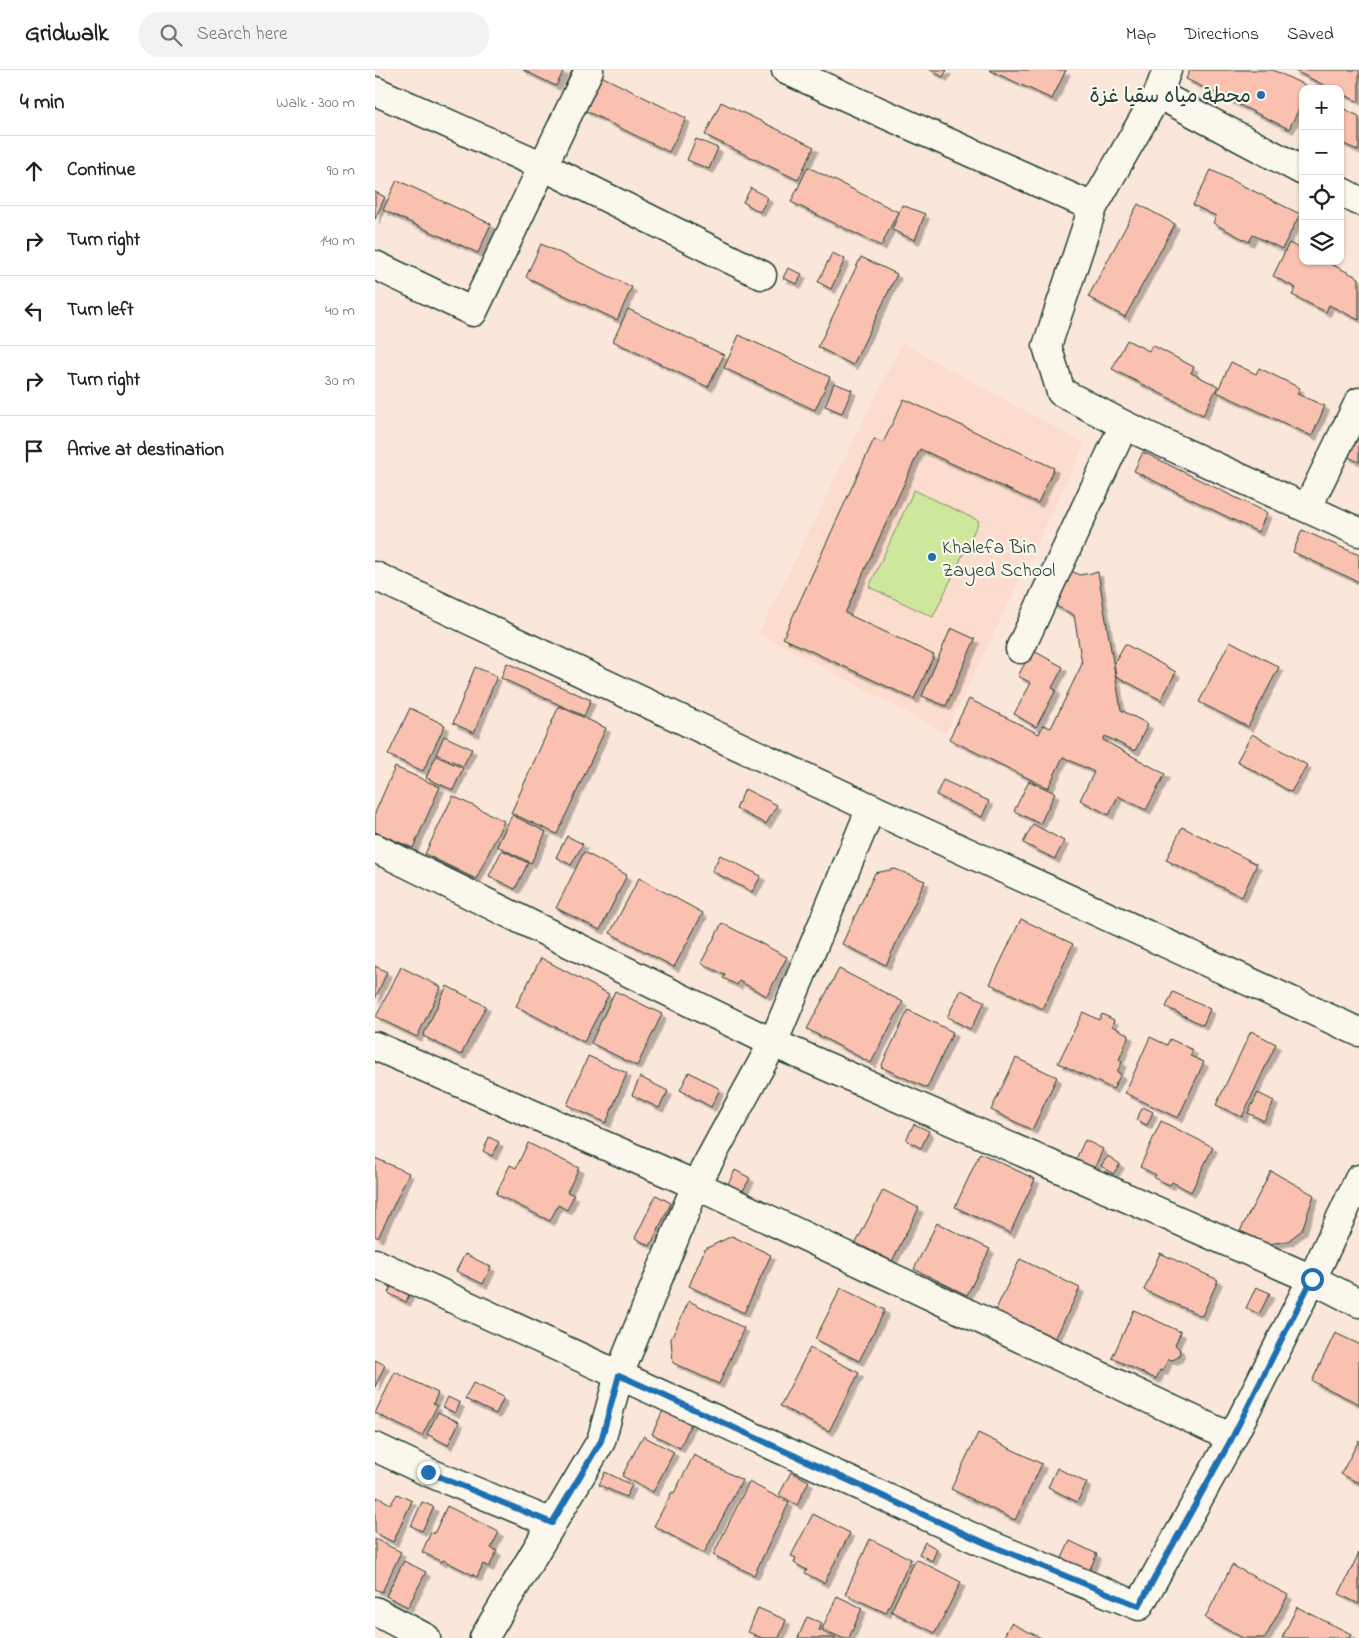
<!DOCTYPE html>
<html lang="en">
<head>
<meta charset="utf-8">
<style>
  :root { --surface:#fff; --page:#f2f2f2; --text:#202124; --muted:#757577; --line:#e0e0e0 }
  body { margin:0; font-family:"Indie Flower","Playpen Sans Arabic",sans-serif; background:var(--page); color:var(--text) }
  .controls { position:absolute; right:15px; top:15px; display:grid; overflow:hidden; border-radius:10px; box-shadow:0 1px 4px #0004 }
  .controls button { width:45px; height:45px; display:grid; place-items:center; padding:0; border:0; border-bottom:1px solid var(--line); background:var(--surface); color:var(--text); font:25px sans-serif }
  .stop { position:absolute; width:15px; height:15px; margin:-11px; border:4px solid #1f6fb2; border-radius:50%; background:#fff }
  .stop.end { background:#1f6fb2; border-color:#fff; box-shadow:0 1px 5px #0008 }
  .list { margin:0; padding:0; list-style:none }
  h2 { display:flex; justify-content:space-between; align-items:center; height:65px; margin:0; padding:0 20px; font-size:21px }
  h2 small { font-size:16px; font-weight:400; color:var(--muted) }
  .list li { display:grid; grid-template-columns:32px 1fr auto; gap:15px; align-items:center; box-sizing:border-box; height:70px; padding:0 20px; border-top:1px solid var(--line) }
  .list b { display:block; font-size:19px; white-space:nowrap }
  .list em { font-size:16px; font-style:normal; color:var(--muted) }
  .icon { flex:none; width:28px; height:28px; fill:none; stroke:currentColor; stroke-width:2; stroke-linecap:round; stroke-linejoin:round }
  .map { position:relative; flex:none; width:984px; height:1568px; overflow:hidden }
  header { display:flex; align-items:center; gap:30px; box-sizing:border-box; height:70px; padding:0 25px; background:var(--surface); border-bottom:1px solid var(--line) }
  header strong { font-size:24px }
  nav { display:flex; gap:28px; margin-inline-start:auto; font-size:18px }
  .search { width:350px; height:45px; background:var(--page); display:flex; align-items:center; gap:12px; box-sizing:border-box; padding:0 18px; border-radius:20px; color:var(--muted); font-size:19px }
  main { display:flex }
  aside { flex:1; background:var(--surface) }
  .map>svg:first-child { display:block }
  .built { fill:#fbdccd }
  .green { fill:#cfe79c; stroke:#779268 }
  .building { fill:#fac1b0; stroke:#1f3d34; filter:url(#shadow) }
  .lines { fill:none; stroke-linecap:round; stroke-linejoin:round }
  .minor-casing { stroke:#1f3d34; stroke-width:31 }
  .minor { stroke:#fbf7ec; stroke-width:28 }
  .route { stroke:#1f6fb2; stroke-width:6 }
  .poi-dot { fill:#1f6fb2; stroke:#fbf7ec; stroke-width:2 }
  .labels { text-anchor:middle; stroke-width:4.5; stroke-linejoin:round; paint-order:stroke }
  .poi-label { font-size:20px; fill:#1f3d34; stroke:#fbf7ec; text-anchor:end }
</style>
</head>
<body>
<header>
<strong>Gridwalk</strong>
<div class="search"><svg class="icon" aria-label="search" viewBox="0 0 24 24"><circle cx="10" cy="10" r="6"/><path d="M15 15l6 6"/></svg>Search here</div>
<nav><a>Map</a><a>Directions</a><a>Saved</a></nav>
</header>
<main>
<aside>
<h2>4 min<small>Walk · 300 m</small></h2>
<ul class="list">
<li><svg class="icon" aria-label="ahead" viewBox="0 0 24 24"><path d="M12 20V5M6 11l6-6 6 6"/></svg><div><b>Continue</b></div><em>90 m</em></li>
<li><svg class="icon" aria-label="right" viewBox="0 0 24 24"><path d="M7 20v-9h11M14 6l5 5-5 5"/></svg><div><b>Turn right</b></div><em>140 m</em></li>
<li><svg class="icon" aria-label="left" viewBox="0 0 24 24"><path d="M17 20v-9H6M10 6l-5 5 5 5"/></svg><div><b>Turn left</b></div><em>40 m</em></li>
<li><svg class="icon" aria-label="right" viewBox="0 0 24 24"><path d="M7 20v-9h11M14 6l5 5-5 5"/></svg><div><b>Turn right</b></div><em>30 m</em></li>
<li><svg class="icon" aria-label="arrive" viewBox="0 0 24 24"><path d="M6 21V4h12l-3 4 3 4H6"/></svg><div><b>Arrive at destination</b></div></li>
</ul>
</aside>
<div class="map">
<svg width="984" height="1568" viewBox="0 0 984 1568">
  <defs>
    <filter id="shadow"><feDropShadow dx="4.5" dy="4.5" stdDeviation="0" flood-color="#0004"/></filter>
  </defs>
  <rect width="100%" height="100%" fill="#fbe7da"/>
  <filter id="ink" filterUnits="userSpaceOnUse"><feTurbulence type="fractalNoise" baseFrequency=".02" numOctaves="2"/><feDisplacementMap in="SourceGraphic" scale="10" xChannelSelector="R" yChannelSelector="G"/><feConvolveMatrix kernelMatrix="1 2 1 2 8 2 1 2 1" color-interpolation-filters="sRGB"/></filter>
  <g filter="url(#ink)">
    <!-- built -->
    <path class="built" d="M527,273L710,374L571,663L384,563Z"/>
    <!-- green -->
    <path class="green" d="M539,420L604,451L558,547L494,517Z"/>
    <!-- building -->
    <g class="building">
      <path d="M148,0H189L181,16Z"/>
      <path d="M555,0H572L568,7Z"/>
      <path d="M614,0H691L677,29Z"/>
      <path d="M815,0H898L934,17V19H928V31L914,59L811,9Z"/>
      <path d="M918,0H984V32L965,23V19H957Z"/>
      <path d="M226,6L311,48L294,82L209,40Z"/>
      <path d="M346,32L439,77L423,110L330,65Z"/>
      <path d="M965,37L984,46V81L965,72Z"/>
      <path d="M321,69L343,78L334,99L312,90Z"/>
      <path d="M433,97L523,142L506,176L416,132Z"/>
      <path d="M836,100L925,144L907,179L878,165L874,172L838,153L841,146L818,135Z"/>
      <path d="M22,110L116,154L103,183L8,140Z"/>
      <path d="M376,118L393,128L385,142L368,132Z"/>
      <path d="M0,122L10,127L0,149Z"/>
      <path d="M763,134L800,154L750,247L713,227Z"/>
      <path d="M527,135L550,144L540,170L517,160Z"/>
      <path d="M914,173L928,180V191H950L984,208V250L954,235L951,242L917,225L921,218L898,206Z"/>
      <path d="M166,174L257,217L242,250L151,207Z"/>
      <path d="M457,183L470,189L456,219L443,212Z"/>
      <path d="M486,187L522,204L478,295L443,277Z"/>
      <path d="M413,198L427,204L422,214L408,208Z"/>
      <path d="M253,239L349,285L333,317L238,271Z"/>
      <path d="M364,265L455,307L440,340L349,298Z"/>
      <path d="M752,270L774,281L777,275L819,297L816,303L843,316L828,345L737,299Z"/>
      <path d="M856,292L881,304L884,298L925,318L922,324L950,336L937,366L842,322Z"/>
      <path d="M459,313L477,320L467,343L450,336Z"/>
      <path d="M529,329L679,398L663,433L545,379L470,543L559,585L539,629L408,568L499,369L508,373Z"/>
      <path d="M984,357V392L971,386Z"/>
      <path d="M768,382L892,443L883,462L759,401Z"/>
      <path d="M927,460L984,485V512L918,482Z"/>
      <path d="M693,499L704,505L723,502L746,640L773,654L760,681L730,666L728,670L790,704L771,740L743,726L734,745L705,730L719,702L688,687L673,718L574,669L594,629L664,664L668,655L676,658L707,594L699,545L677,534Z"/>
      <path d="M576,558L600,569L571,636L547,626Z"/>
      <path d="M855,571L904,597L873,657L824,632Z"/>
      <path d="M750,574L801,602L786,630L741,606L739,593Z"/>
      <path d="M657,580L688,597L677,618L681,620L661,657L639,644L656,613L643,606Z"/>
      <path d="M132,593L216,630L209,646L126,608Z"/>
      <path d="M100,597L122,606L99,663L78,653Z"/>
      <path d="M184,636L231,658L182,764L136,743Z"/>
      <path d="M35,638L70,655L48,701L13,685Z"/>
      <path d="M877,664L932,695L916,722L862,691Z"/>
      <path d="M69,666L97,679L88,696L61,684Z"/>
      <path d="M61,686L88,698L78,720L51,708Z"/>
      <path d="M20,697L65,717L38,778L0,762V743Z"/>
      <path d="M568,710L614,731L607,747L561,725Z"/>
      <path d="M654,711L680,723L665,754L639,741Z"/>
      <path d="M370,719L402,735L391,754L361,739Z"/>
      <path d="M78,726L129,751L101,809L50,784Z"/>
      <path d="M137,745L171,762L156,793L122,776Z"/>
      <path d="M658,754L689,771L680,789L648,773Z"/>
      <path d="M807,757L882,794L867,827L791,790Z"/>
      <path d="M192,766L208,774L196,795L181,787Z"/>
      <path d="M127,780L153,793L140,819L114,806Z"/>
      <path d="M209,782L252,805L225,860L181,838Z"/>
      <path d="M345,785L386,806L377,822L337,801Z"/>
      <path d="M520,799L550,811L511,895L467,874L500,803Z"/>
      <path d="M264,808L328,843L299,897L235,863Z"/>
      <path d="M646,849L698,874L668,939L615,914Z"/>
      <path d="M347,853L412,887L392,926L364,911L362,915L348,908L350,905L326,893Z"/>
      <path d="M166,888L234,924L209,972L141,936Z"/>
      <path d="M0,896L12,902L0,929Z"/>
      <path d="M26,897L66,917L42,967L1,947Z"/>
      <path d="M464,899L528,932L496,993L432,959Z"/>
      <path d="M72,916L111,936L86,985L48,966Z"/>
      <path d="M586,920L610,932L595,959L572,947Z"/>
      <path d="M240,921L287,944L262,996L216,973Z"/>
      <path d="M798,922L835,939L828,955L791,937Z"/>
      <path d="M533,940L578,962L552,1018L506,997Z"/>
      <path d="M708,942L724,950L727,944L739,950L737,956L754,965L744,990L747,992L742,1002L746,1004L738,1019L683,993Z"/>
      <path d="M876,961L901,974L867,1047L841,1035Z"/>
      <path d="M775,967L792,975L795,969L818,980L815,986L829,992L803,1048L750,1023Z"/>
      <path d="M213,986L252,1003L231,1053L192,1035Z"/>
      <path d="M641,988L682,1007L657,1060L616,1040Z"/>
      <path d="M314,1002L345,1019L336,1037L305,1020Z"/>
      <path d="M265,1007L293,1021L284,1038L257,1025Z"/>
      <path d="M883,1023L899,1031L889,1051L873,1043Z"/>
      <path d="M768,1037L778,1042L772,1055L761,1050Z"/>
      <path d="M786,1051L838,1077L816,1122L797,1112L795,1115L779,1108L781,1105L765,1097Z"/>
      <path d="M539,1054L554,1061L546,1078L531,1070Z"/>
      <path d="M114,1067L124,1072L117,1086L108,1081Z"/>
      <path d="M710,1070L728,1079L719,1099L700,1091Z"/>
      <path d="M153,1073L204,1098L192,1122L199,1125L192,1140L183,1135L175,1151L121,1124L135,1095L141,1098Z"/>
      <path d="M605,1083L660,1109L635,1163L580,1137Z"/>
      <path d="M733,1086L745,1094L738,1104L726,1096Z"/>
      <path d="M0,1088L34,1103L3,1168L0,1166Z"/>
      <path d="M360,1100L375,1108L365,1126L351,1118Z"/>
      <path d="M896,1101L939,1125L927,1160L913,1171L894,1174L865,1161Z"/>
      <path d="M508,1120L544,1138L517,1191L481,1173Z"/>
      <path d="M281,1125L296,1133L275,1176L260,1168Z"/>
      <path d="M562,1153L615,1179L592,1225L539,1199Z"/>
      <path d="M357,1166L396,1185L369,1243L314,1216L330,1179Z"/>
      <path d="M785,1183L843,1210L827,1246L769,1220Z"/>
      <path d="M90,1184L116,1197L108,1214L81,1201Z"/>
      <path d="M645,1189L705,1218L680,1269L620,1241Z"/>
      <path d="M17,1214L35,1222L31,1232L13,1223Z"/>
      <path d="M881,1217L895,1223L884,1244L871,1238Z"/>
      <path d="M466,1218L510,1240L484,1291L440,1269Z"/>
      <path d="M314,1231L369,1258L344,1314L298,1293L296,1269Z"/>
      <path d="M759,1240L806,1262L800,1275L804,1278L805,1283L803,1287L798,1290L793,1289L788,1301L785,1300L781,1309L737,1288Z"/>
      <path d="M960,1263L984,1274V1334L937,1311Z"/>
      <path d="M435,1278L484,1303L454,1361L405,1336Z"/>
      <path d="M0,1290L10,1295L0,1317Z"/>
      <path d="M20,1302L63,1323L58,1334L62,1336L47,1366L0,1343Z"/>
      <path d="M98,1313L129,1327L121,1344L90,1329Z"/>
      <path d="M73,1327L85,1333L80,1343L68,1337Z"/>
      <path d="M290,1336L318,1349L305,1378L277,1364Z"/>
      <path d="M63,1342L84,1352L73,1375L52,1364Z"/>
      <path d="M603,1363L667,1394L640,1450L576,1419Z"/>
      <path d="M268,1366L299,1382L278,1422L247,1406Z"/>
      <path d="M984,1370V1413L966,1404Z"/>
      <path d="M319,1385L367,1410L329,1483L279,1456L297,1422L299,1423Z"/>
      <path d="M682,1398L712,1413L702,1432L673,1417Z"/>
      <path d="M230,1402L257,1415L251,1427L224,1415Z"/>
      <path d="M416,1402L434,1411L422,1435L404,1425Z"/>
      <path d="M374,1412L414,1433L379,1505L338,1485Z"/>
      <path d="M22,1424L37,1431L18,1472L0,1463V1431L2,1427L16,1434Z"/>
      <path d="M47,1432L59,1437L47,1461L36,1456Z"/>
      <path d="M72,1436L124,1462L116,1478L122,1481L114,1497L108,1494L102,1507L68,1490L67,1492L47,1482L56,1462L59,1464Z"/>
      <path d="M438,1444L475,1463L449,1513L430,1503L432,1500L419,1493L421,1488L416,1486Z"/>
      <path d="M0,1469L26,1482L7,1522L0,1519Z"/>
      <path d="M495,1469L536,1489L511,1543L470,1524Z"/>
      <path d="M695,1471L722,1484L714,1501L687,1488Z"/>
      <path d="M550,1472L562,1479L557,1491L544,1484Z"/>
      <path d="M984,1483V1534L964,1524Z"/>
      <path d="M541,1489L586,1512L560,1563L516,1541Z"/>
      <path d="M29,1491L51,1502L33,1537L11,1526Z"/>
      <path d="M857,1495L913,1525L890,1568H868L830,1548Z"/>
      <path d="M462,1526L487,1538L474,1568H467L447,1559Z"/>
      <path d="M922,1537L976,1564L974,1568H907Z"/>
      <path d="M383,1538L411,1550L404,1568H387L373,1562Z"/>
      <path d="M432,1547L447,1553L444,1560L461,1568H423Z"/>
      <path d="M636,1553L666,1568H628Z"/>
    </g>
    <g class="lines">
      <!-- minor casing -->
      <g class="minor-casing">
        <g id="minor">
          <path d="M411,0L718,137"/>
          <path d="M792,0L783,24L718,137L672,276L686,322L749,355L984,462"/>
          <path d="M0,21L168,96L387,205"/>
          <path d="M783,24L928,101"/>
          <path d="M965,121L984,131"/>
          <path d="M0,195L98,242L214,0"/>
          <path d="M932,438L984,332"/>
          <path d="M0,506L496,738L984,962"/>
          <path d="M645,579L749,355"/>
          <path d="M0,778L398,973L937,1209L984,1233"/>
          <path d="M0,976L321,1115L857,1368"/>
          <path d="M0,1193L610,1473L764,1536L857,1368L937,1209L984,1109"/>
          <path d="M0,1377L53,1402L177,1453"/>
          <path d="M0,1541L51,1568"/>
          <path d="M109,1568L226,1371L244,1305L321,1115L398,973L496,738"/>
        </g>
      </g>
      <!-- minor -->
      <use href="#minor" class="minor"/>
    </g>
  </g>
  <g class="lines" filter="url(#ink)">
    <!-- route -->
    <path class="route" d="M53,1402L177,1453L226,1371L244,1305L610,1473L764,1536L857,1368L937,1209"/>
  </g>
  <!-- markers -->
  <g class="poi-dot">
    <circle cx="886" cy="25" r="5"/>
    <circle cx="557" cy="487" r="5"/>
  </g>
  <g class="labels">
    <!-- poi labels -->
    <g class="poi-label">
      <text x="876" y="32">محطة مياه سقيا غزة</text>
      <text x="567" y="483" text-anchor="start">Khalefa Bin<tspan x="567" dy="23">Zayed School</tspan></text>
    </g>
  </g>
</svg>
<div class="controls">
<button>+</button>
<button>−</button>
<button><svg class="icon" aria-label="locate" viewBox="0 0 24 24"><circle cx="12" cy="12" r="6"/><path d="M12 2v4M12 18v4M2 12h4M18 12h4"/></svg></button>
<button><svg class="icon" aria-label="layers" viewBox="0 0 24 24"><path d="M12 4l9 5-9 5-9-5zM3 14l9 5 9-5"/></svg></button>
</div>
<div class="stop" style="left:937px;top:1209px"></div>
<div class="stop end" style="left:53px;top:1402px"></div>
</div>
</main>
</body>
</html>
